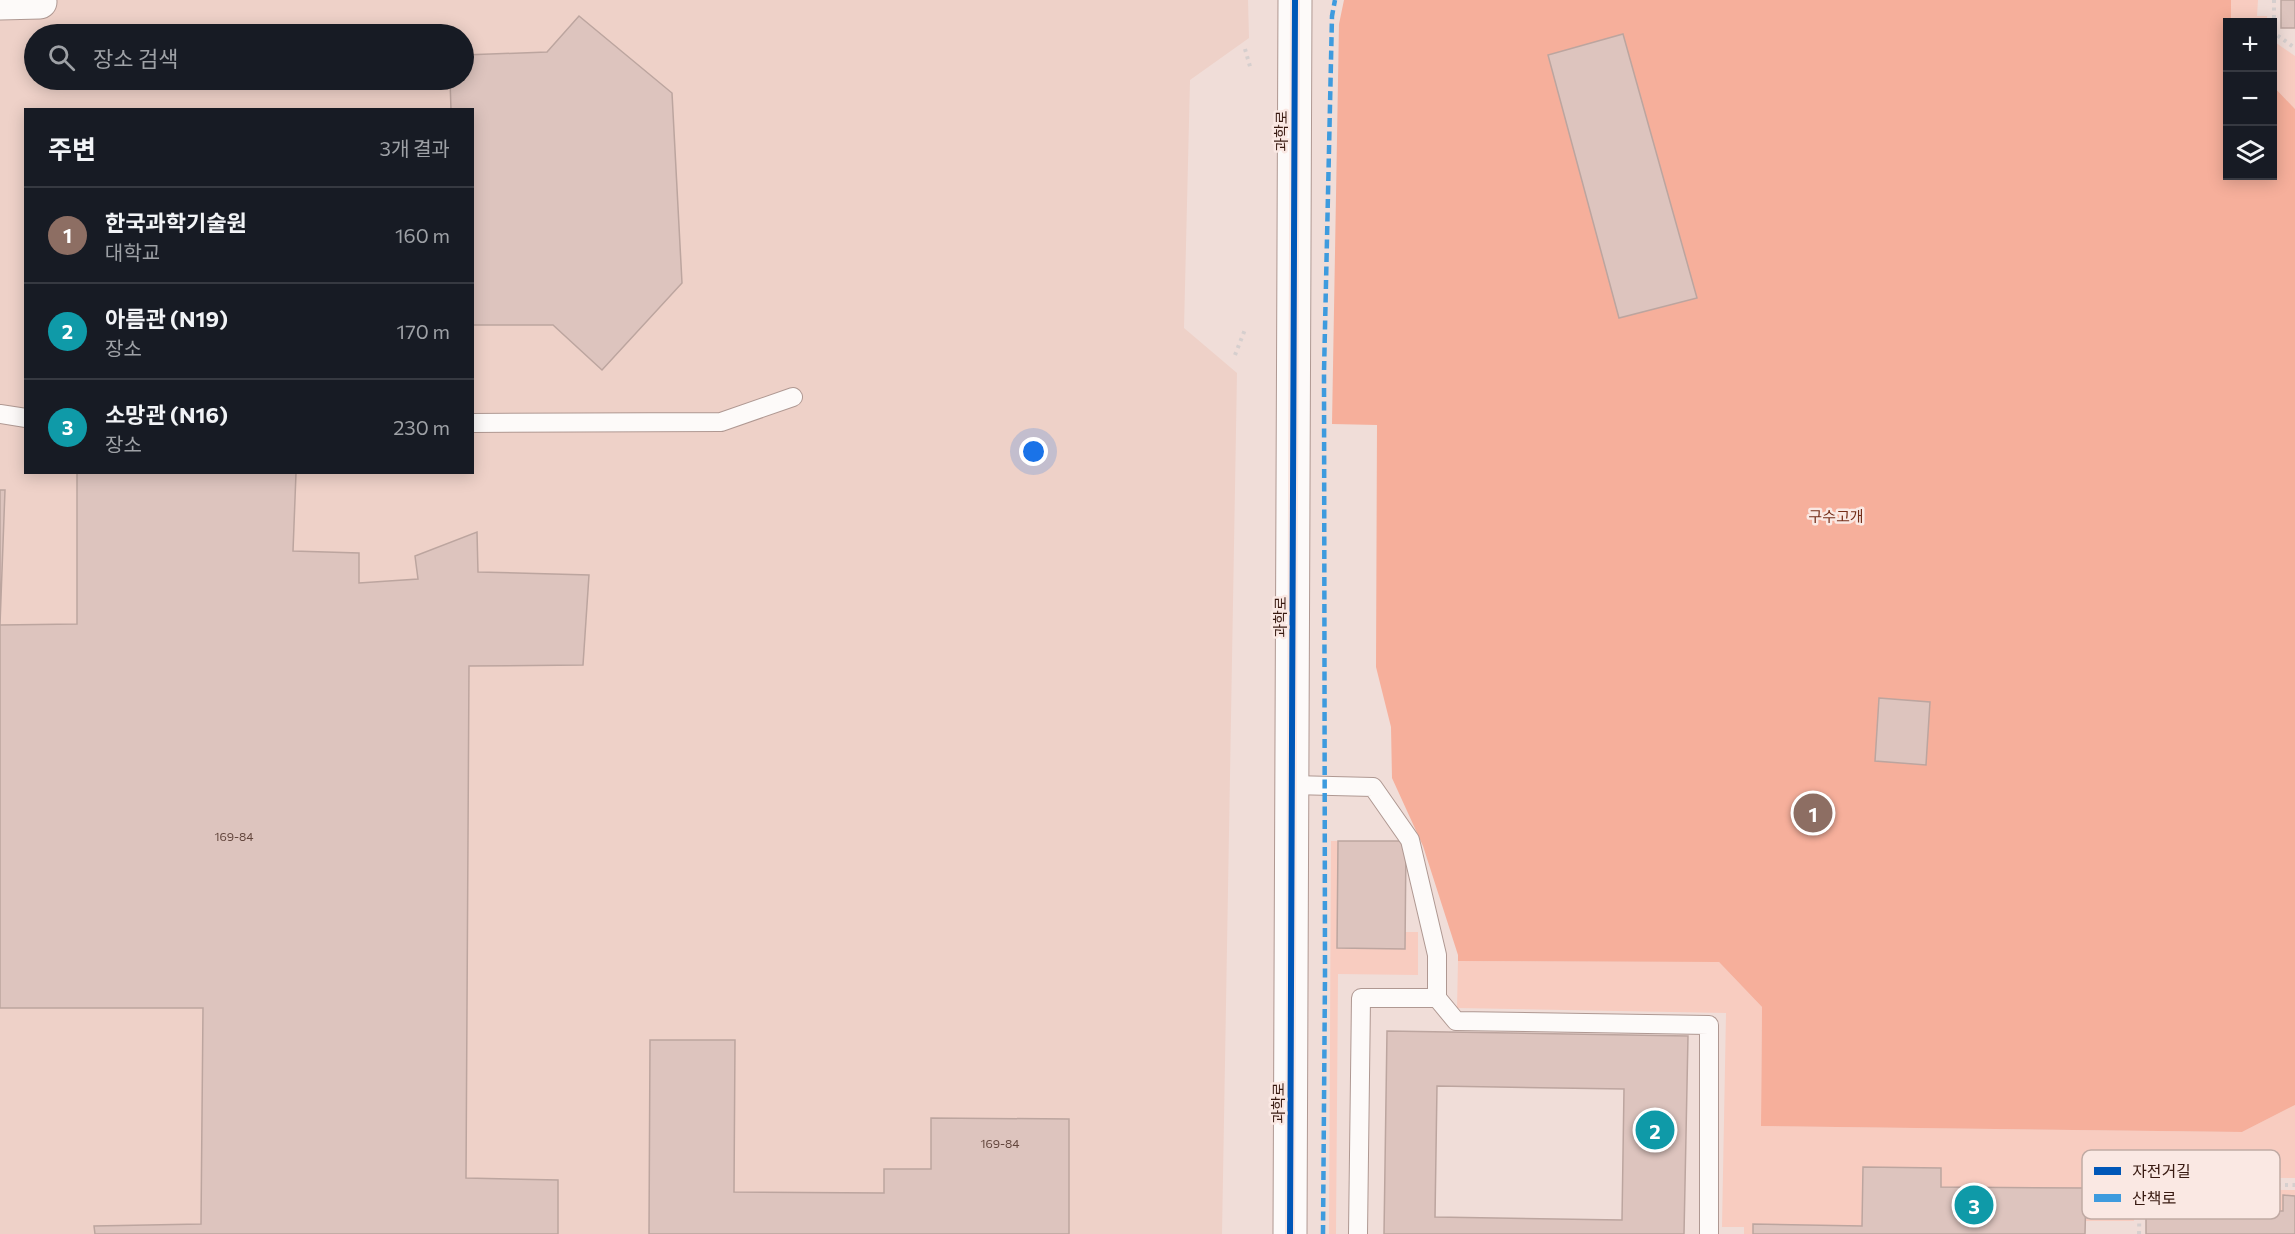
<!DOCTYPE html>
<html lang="ko">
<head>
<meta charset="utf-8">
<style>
  :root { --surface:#171b24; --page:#20242c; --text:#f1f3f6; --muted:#9ea1a6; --line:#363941; --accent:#bbb0ae }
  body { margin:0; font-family:Commissioner,"Noto Sans KR",sans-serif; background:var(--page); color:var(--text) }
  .controls { position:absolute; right:18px; top:18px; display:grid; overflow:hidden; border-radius:0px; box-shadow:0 3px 15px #0003 }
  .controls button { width:54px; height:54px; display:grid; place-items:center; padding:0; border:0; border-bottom:2px solid var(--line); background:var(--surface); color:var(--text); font:30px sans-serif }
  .you { position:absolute; left:1034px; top:452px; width:21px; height:21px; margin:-15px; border:4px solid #fff; border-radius:50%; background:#1a73e8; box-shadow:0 0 0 9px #1a73e833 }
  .badge { display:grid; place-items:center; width:39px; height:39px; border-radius:50%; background:var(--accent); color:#fff; font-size:20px; font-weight:700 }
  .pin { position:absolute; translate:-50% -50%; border:3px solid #fff; box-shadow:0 2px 6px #0006 }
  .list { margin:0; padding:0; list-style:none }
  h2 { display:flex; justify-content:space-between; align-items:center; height:78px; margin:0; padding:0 24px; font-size:26px }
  h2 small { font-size:20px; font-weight:400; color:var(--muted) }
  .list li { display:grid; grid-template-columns:39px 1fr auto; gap:18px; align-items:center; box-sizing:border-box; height:96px; padding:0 24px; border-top:2px solid var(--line) }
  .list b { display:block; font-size:22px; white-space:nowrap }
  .list p { margin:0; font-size:20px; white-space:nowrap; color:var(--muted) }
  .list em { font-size:20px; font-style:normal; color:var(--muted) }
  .icon { flex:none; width:33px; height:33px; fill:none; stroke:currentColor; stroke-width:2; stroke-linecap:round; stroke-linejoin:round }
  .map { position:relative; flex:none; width:2295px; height:1234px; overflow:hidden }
  .search { position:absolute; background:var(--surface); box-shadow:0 3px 15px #0003; left:24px; top:24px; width:450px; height:66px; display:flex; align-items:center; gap:15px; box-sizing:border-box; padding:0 21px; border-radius:33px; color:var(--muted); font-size:22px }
  .panel { position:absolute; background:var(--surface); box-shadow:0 3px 15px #0003; left:24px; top:108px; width:450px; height:366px; border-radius:0px }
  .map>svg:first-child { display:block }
  .built { fill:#eed1c8; fill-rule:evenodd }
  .green { fill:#f8ccc0 }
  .forest { fill:#f6af9b }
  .building { fill:#ddc4be; stroke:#bca59f; stroke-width:1.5; fill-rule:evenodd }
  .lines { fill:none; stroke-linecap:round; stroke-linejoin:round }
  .service-casing { stroke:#af9892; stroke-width:20 }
  .minor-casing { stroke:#af9892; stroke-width:35 }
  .tertiary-casing { stroke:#af9892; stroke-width:35 }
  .path { stroke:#d6cfce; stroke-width:4; stroke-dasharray:3 4.5; stroke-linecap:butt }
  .service { stroke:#fdfaf9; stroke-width:18 }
  .minor { stroke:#fdfaf9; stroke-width:33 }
  .tertiary { stroke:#fdfaf9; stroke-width:33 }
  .quiet { stroke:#3e9bde; stroke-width:4.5; stroke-dasharray:9 4.5; stroke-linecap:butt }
  .cycleway-casing { stroke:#fae8e3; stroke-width:10 }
  .cycleway { stroke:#0057b8; stroke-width:6 }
  .labels { text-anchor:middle; stroke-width:5; stroke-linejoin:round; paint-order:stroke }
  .number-label { font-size:12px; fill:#63463d }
  .street-label { font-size:15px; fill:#381910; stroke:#fae8e3 }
  .park-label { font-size:15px; fill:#742d18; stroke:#fae8e3 }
  .key { fill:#fae8e3; stroke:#c0aaa4; stroke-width:1.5 }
  .key-label { font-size:16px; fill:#381910 }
</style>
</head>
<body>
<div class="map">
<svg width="2295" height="1234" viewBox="0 0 2295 1234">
  <rect width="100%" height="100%" fill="#f0ddd8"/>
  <!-- built -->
  <path class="built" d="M0,0H1248L1249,38L1190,80L1184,328L1237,373L1222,1234H0ZM34,34H464V80H34ZM26,110H472V472H26Z"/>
  <!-- green -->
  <g class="green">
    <path d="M2231,0H2258L2257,16H2267V22H2231Z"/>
    <path d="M2272,40L2295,56V109L2273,86Z"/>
    <path d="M1331,841H1338L1337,948L1404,949L1405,932H1418V975L1338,974L1336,1234H1329Z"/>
    <path d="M1458,961L1719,962L1762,1007L1761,1126L2242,1132L2295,1105V1178L2135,1176L2134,1221H2085V1188L1941,1187V1168L1864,1167L1862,1226L1753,1224V1234H1744V1227H1722L1726,1013L1457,1008Z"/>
    <path d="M2146,1188L2295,1190V1196H2283V1211L2146,1210Z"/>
  </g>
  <!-- forest -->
  <path class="forest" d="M1344,0H2231V22H2228V176H2272L2273,86L2295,109V1105L2242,1132L1761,1126L1762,1007L1719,962L1458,961V955L1423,846L1392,778L1391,727L1376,667L1377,425L1332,424L1339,24Z"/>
  <!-- building -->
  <g class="building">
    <rect x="2281" y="0" width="14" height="28"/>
    <path d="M579,16L672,93L682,283L602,370L553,325H472V110H451L450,80H464V55L547,52Z"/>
    <path d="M1623,34L1697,298L1619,318L1548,55Z"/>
    <path d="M77,472L296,473L293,551L359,553V583L418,579L415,556L477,532L478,572L589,575L583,665L469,666L466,1178L558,1180V1234H95L94,1226L201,1224L203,1008H0V490H5L0,625L77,624Z"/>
    <path d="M1879,698L1930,702L1926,765L1875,761Z"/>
    <path d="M1338,841H1406L1405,949L1337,948Z"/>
    <path d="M1387,1031L1688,1036L1684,1234H1384ZM1437,1086L1624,1089L1622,1220L1435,1217Z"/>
    <path d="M650,1040H735L734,1192L884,1193V1169H931V1118L1069,1119V1234H649Z"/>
    <path d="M1863,1167L1941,1168V1187L2086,1188L2085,1234H1753V1224L1862,1226Z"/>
    <path d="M2283,1195L2295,1196V1234H2146V1210L2283,1211Z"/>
  </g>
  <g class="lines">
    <!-- service casing -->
    <g class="service-casing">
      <g id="service">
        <path d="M0,414L26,418"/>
        <path d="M472,423L721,422L793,397"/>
        <path d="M1292,785L1373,787L1410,840L1437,955V998H1361L1358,1234"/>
        <path d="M1437,998L1456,1021L1709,1025V1234"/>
      </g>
    </g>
    <!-- minor casing -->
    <g class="minor-casing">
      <path id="minor" d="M0,3L40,2"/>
    </g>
    <!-- tertiary casing -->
    <g class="tertiary-casing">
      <path id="tertiary" d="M1290,1234L1295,0"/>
    </g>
    <!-- path -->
    <g class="path">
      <path d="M2274,0V33L2295,48"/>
      <path d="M1245,49L1251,70"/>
      <path d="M1235,355L1246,327"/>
      <path d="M2139,1234L2140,1184L2295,1185"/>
    </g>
    <!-- service -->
    <use href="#service" class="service"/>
    <!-- minor -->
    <use href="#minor" class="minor"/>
    <!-- tertiary -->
    <use href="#tertiary" class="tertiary"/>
    <!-- quiet -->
    <path class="quiet" d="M1323,1234L1325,975L1324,372L1332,16L1335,0"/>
    <!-- cycleway casing -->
    <g class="cycleway-casing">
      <path id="cycleway" d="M1290,1234L1295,0"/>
    </g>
    <!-- cycleway -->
    <use href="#cycleway" class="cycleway"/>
  </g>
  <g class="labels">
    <!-- number labels -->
    <g class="number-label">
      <text x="234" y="841">169-84</text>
      <text x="1000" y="1148">169-84</text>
    </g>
    <!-- street labels -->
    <g class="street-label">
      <text transform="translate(1282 131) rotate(-90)" y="5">과학로</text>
      <text transform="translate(1281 617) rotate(-90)" y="5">과학로</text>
      <text transform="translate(1279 1103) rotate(-90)" y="5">과학로</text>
    </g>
    <!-- park labels -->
    <g class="park-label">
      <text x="1836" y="522">구수고개</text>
    </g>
  </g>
  <!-- legend -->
  <rect x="2082" y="1150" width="198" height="69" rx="9" class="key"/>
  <rect x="2094" y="1167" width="27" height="8" fill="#0057b8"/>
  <rect x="2094" y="1194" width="27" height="8" fill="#3e9bde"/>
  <g class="key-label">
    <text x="2132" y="1177">자전거길</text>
    <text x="2132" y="1204">산책로</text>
  </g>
</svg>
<div class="controls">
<button>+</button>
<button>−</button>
<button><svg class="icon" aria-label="layers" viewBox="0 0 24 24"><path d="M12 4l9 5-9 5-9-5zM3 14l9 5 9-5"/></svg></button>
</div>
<div class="you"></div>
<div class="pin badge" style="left:1813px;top:813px;background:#8d6e63">1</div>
<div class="pin badge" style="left:1655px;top:1130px;background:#0f9aa8">2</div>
<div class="pin badge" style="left:1974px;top:1205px;background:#0f9aa8">3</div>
<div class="search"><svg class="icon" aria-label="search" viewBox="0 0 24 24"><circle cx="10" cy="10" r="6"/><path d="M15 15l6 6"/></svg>장소 검색</div>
<section class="panel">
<h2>주변<small>3개 결과</small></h2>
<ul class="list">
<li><span class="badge" style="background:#8d6e63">1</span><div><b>한국과학기술원</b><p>대학교</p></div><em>160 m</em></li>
<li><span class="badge" style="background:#0f9aa8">2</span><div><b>아름관 (N19)</b><p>장소</p></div><em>170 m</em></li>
<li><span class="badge" style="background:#0f9aa8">3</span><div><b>소망관 (N16)</b><p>장소</p></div><em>230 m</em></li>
</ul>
</section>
</div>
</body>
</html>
